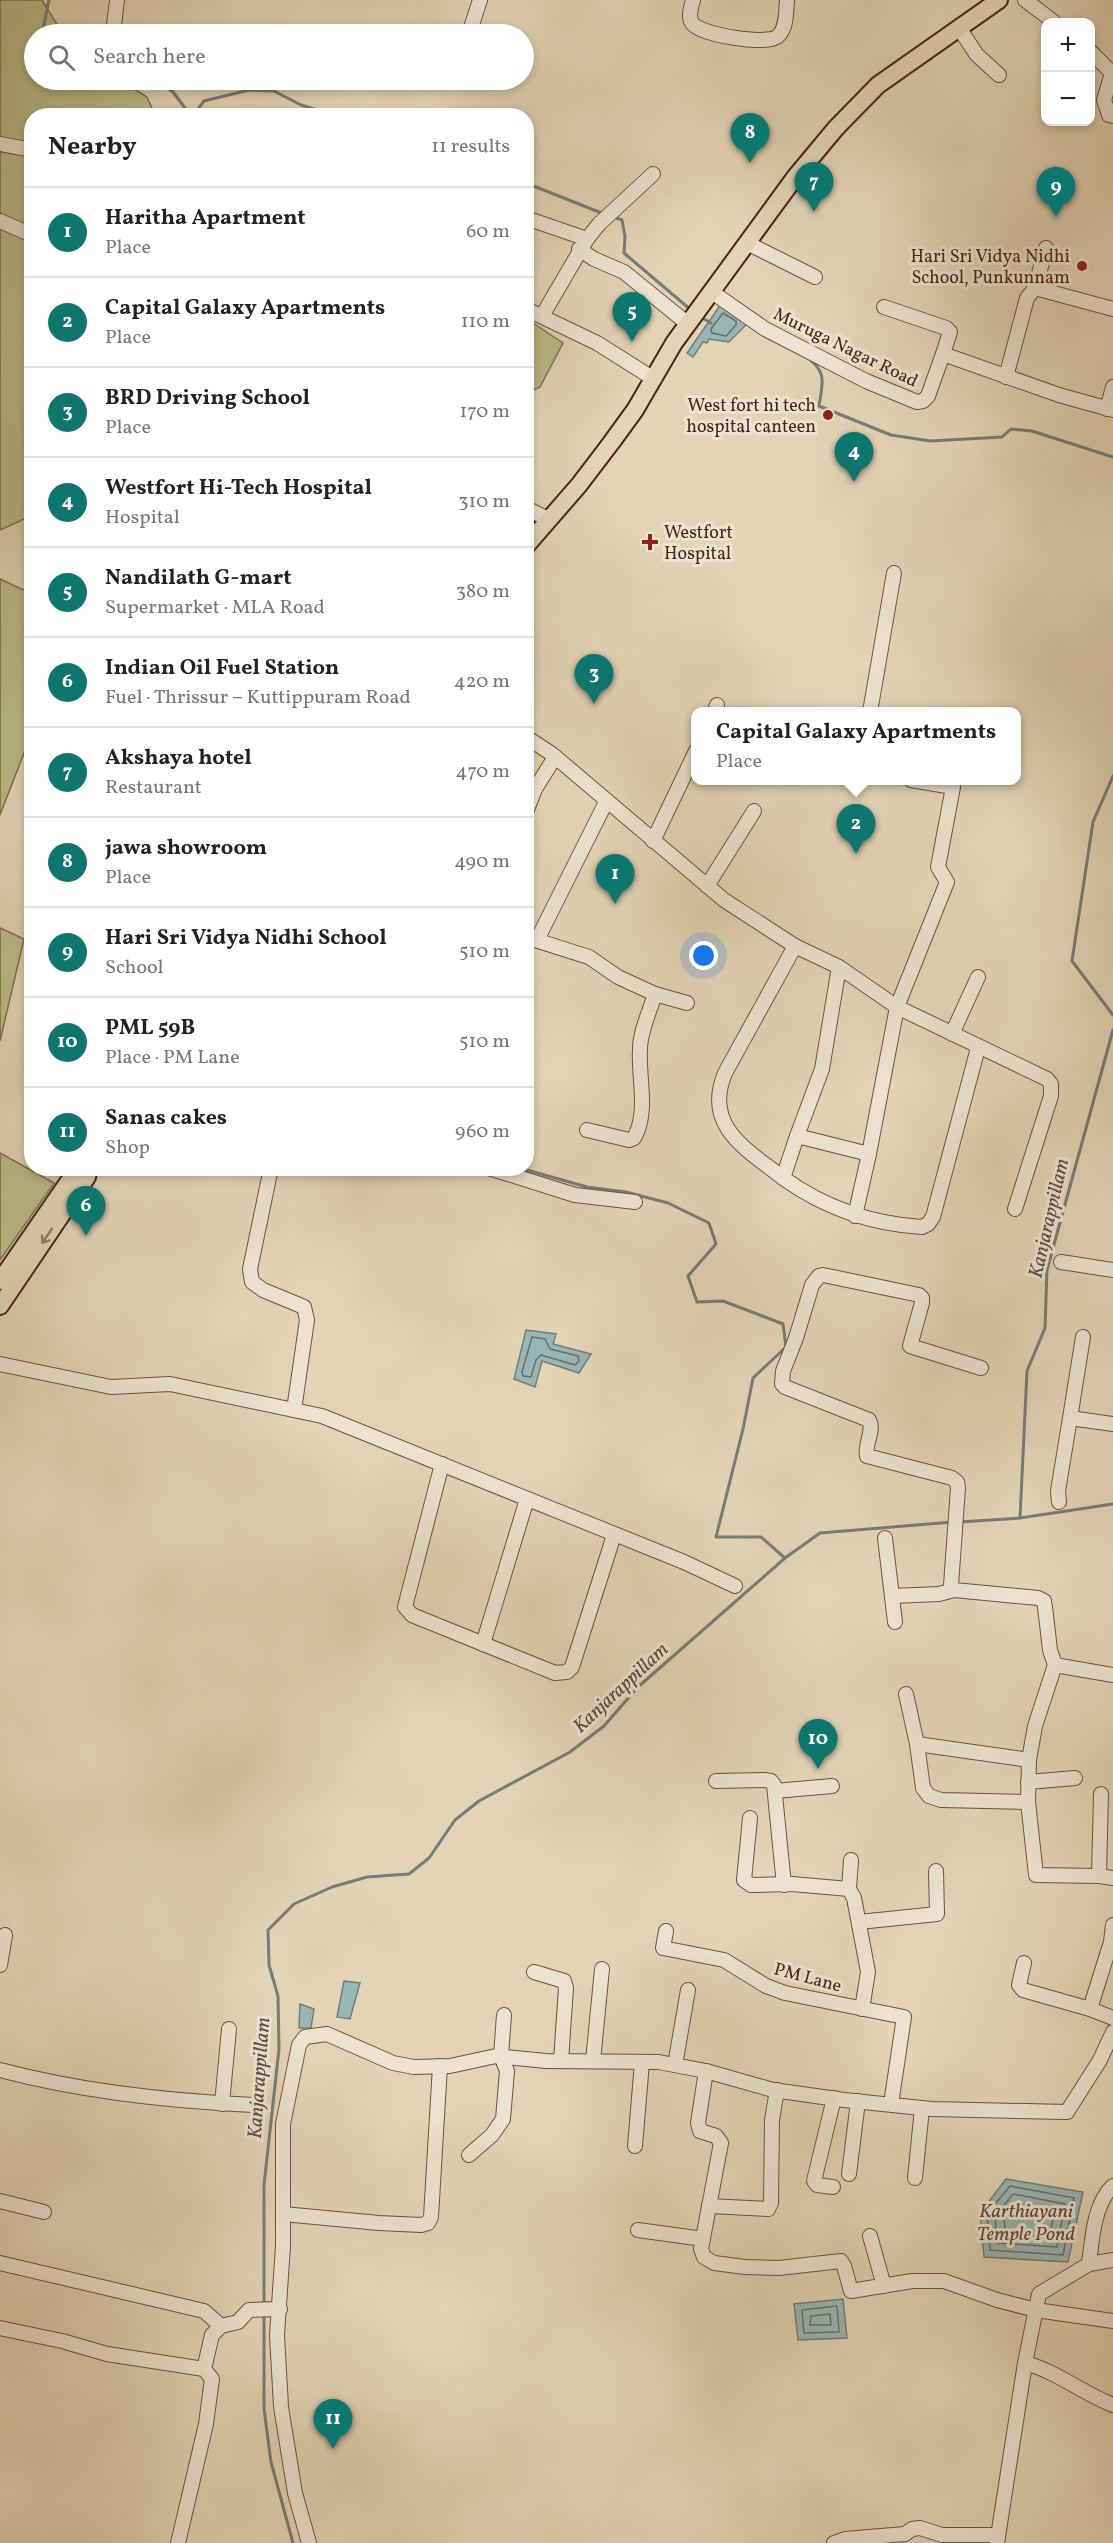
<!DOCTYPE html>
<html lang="en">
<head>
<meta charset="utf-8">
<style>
  :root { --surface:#fff; --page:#f2f2f2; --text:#222; --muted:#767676; --line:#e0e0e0; --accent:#0f766e }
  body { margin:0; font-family:Vollkorn,serif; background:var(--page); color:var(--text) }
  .controls { position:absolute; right:18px; top:18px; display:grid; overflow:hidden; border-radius:12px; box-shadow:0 3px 9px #0003 }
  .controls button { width:54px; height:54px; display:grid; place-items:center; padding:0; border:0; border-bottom:2px solid var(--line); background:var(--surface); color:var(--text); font:30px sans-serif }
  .you { position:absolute; left:704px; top:956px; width:21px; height:21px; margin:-15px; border:4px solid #fff; border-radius:50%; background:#1a73e8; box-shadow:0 0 0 9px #1a73e833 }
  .badge { display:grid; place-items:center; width:39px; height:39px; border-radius:50%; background:var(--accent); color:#fff; font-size:20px; font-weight:700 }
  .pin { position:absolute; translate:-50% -50px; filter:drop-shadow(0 2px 3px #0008) }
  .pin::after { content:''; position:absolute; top:32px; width:21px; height:18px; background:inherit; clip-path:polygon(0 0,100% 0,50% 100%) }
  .popup { position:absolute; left:691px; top:707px; width:330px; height:78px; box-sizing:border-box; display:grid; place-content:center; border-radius:12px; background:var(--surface); filter:drop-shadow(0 2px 4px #0005); font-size:20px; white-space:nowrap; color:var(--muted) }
  .popup b { font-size:22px; color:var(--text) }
  .popup::after { content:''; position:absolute; left:50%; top:100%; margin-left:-12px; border:12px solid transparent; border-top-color:var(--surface) }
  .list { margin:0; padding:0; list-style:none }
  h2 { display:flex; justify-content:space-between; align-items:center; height:78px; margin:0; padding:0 24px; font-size:26px }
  h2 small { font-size:20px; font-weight:400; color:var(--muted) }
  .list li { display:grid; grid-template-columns:39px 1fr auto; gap:18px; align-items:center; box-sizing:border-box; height:90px; padding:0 24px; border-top:2px solid var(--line) }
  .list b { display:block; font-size:22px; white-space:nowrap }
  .list p { margin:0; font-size:20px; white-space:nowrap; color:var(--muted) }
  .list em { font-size:20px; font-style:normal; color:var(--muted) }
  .icon { flex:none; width:33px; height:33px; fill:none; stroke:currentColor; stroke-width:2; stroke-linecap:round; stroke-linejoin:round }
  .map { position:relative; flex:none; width:1113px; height:2543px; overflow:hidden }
  .search { position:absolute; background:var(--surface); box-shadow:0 3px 9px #0003; left:24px; top:24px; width:510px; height:66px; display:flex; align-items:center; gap:15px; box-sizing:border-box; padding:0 21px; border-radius:33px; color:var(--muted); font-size:22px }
  .panel { position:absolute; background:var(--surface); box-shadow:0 3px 9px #0003; left:24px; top:108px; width:510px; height:1068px; border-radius:24px }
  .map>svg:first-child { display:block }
  .green { fill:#babb89; stroke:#817050; stroke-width:1.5 }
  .water { fill:#97b7b7; stroke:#777d77; stroke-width:1.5 }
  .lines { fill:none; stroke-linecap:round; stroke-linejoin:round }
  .shore { stroke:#706e68; stroke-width:1.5 }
  .stream { stroke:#777d77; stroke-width:3 }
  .minor-casing { stroke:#6f5240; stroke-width:16 }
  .major-casing { stroke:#482618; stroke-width:20 }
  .minor { stroke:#ede3d0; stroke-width:14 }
  .major { stroke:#e3d4b6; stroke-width:16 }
  .oneway { stroke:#967d67 }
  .poi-dot { fill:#8f2418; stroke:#ede3d0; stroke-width:2 }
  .labels { text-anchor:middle; stroke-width:6; stroke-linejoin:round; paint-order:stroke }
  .poi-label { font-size:18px; fill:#482618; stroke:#ede3d0; text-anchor:end }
  .street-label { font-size:18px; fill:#482618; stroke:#ede3d0 }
  .water-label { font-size:20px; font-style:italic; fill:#5c4a40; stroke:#ede3d0 }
</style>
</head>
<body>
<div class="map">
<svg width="1113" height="2543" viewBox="0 0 1113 2543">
  <rect width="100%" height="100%" fill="#e3d4b6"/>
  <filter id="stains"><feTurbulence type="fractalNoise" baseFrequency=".00333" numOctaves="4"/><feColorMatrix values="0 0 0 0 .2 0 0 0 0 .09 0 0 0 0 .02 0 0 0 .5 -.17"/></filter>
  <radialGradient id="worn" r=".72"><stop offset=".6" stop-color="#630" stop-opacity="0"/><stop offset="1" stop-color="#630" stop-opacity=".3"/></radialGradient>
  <!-- green -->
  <g class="green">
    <path d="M0,0H42L63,34H34V80H120L147,97L155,115L32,116L31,516L0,530Z"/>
    <path d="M527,319L563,343L540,387L527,393Z"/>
    <path d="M0,579L32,594L31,735L0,815Z"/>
    <path d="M0,928L24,939L0,1041Z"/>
    <path d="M0,1153L54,1183L0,1260Z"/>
  </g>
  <!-- water -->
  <g class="water">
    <path d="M721,304L749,322L729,342L709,339L707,343L703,342L693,357L687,353Z"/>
    <path d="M526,1330L556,1334L553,1344L591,1354L579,1373L542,1361L535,1387L514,1379Z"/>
    <path d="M344,1981L360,1983L350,2019L337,2017Z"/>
    <path d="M300,2004L314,2009L311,2028H299Z"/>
    <path d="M1006,2179L1083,2192L1068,2262L984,2257L980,2213Z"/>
    <path d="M843,2299L847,2338L798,2340L794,2304Z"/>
  </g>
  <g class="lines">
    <!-- shore -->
    <g class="shore">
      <path d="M723,313L736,321V325L726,336L712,333L711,329Z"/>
      <path d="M532,1337L545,1339L550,1349L578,1356L579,1361L575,1365L541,1355L536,1360L531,1377L523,1376L522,1372Z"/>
      <path d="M1010,2186L1074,2198L1063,2255L990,2250L987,2214Z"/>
      <path d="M1013,2194L1065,2204L1057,2247L997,2243L995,2217Z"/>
      <path d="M1017,2204L1054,2211L1050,2237L1006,2235L1004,2219Z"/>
      <path d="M837,2306L839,2332L804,2333L802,2310Z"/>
      <path d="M830,2314L831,2325H810L811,2316Z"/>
    </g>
    <!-- stream -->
    <g class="stream">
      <path d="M42,34L49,0"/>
      <path d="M71,80L75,82L87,80"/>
      <path d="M157,80L173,92L191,116"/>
      <path d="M193,116L204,101L249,90L274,91L301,105L337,116"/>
      <path d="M526,183L604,214"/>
      <path d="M613,217L622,220L625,236L624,253L691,310"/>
      <path d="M699,316L711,323"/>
      <path d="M808,358C828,373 822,384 819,406L891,435L930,441L1002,437L1011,429L1032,431L1113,457"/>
      <path d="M1113,776L1093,822L1072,961L1113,1015"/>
      <path d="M520,1168L587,1187L626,1192L668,1203L709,1223L716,1244L688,1276L697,1302L723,1301L783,1324L786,1347L753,1378L743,1429L716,1537H761L785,1558"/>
      <path d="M1020,1518L1113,1504"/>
      <path d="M959,1522L1020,1518L1027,1371L1045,1328L1047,1270L1113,1030"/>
      <path d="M264,2307V2185L279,2049L278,1996L269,1965L268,1930L294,1904L332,1887L367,1877L409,1874L429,1858L455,1820L479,1801L570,1752L604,1726L638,1687L785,1558L820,1533L953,1522"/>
      <path d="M264,2314V2409L271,2462L293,2543"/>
    </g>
    <!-- minor casing -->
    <g class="minor-casing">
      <g id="minor">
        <path d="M693,0C691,7 688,17 692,23C700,35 768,46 778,36C787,28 786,11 787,0"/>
        <path d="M1025,0L1054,22"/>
        <path d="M959,28L977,55L999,75"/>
        <path d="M113,34L117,0"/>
        <path d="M469,34L480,0"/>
        <path d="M1090,51L1112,73L1104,100L1109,115L1113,116"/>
        <path d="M0,144L32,150"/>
        <path d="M526,218L587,239"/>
        <path d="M0,221L32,235"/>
        <path d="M747,243L815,277"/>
        <path d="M579,249L594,259L624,272L688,324"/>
        <path d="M1035,288L1046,248"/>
        <path d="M712,292L765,329L866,381L917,402L923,401L928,396L943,354L1059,395L1113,410"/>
        <path d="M884,307L946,328L950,332L943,354"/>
        <path d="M526,309L597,343L654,379"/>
        <path d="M542,316L587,239L599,224L653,174"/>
        <path d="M1006,377L1027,298L1035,288L1113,309"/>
        <path d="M1107,409L1113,387"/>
        <path d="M526,508L548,519"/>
        <path d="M714,712L717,705"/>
        <path d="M870,712L894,573"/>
        <path d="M526,737L552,754L724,900L795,946L839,967L897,1007L869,1154L797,1136L822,1069L839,967"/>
        <path d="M911,780L953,787L938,867L947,882L897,1007L1047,1079L1051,1084V1096L1015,1209"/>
        <path d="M526,812L535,789L555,757"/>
        <path d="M653,841L696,751"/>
        <path d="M707,886L754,811"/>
        <path d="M526,937L589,957L618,977L655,994C650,1011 640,1031 640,1049C638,1077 649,1112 634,1138L629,1140L587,1130"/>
        <path d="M537,940L606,802"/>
        <path d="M655,994L687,1003"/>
        <path d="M952,1034L978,977"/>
        <path d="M797,1136L783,1178C825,1208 870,1224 922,1227L928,1224L933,1217L978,1048"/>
        <path d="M271,1168L250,1269L252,1282L263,1290L304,1307L307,1320L294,1410"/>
        <path d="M489,1168L575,1195L635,1202"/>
        <path d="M783,1178C746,1149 703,1126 725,1073L795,946"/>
        <path d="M855,1216L869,1154"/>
        <path d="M1061,1262L1113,1270"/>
        <path d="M0,1364L111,1387L170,1384L322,1416L684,1562L735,1586"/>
        <path d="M981,1368L910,1346L922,1303V1298L919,1295L823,1275L819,1276L812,1285L796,1338L783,1371L782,1384L785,1387L869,1420C875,1431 864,1444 867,1456L952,1478L957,1482L958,1488L951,1585L954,1590L1038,1598L1044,1601L1045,1607L1050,1650L1055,1665L1113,1675"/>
        <path d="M1070,1418L1083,1337"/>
        <path d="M442,1464L407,1599L405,1607L412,1615L555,1673L567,1672L572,1667L614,1535"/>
        <path d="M1059,1502L1058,1491L1070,1418L1113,1424"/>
        <path d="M885,1538L895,1622"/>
        <path d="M892,1596L939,1594L954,1590"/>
        <path d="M483,1644L527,1499"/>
        <path d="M906,1694L917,1744L923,1788L929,1796L941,1800L1028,1802"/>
        <path d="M917,1744L1029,1760L1028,1802L1036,1875L1099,1876L1113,1878"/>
        <path d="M1029,1760L1035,1726L1055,1665"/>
        <path d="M716,1781L764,1780L771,1781L774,1785L784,1885"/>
        <path d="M1028,1782L1075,1778"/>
        <path d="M775,1791L832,1786"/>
        <path d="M750,1818L744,1880L751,1885L792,1884L849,1889L854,1898L868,1972L862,2009"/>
        <path d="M1099,1876L1101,1794"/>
        <path d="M849,1889L851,1860"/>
        <path d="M859,1922L937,1914L936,1871"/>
        <path d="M666,1931L663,1948L724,1960L766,1986L785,1993L904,2017L891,2104"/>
        <path d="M1024,1963L1019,1985L1023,1990L1090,2009L1111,1942L1113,1925"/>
        <path d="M0,1965L5,1935"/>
        <path d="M534,1972L564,1981L566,1988L561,2061"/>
        <path d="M1090,2009L1113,2018"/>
        <path d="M593,2061L602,1969"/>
        <path d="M675,2065L688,1990"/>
        <path d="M0,2070C83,2092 168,2101 253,2105"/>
        <path d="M706,2071L698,2123L700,2131L716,2136L721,2143L701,2249L704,2257L714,2263L745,2267L779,2268L841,2261L844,2266L851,2291L912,2281H944L997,2300L1036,2310L1113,2321"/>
        <path d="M222,2104L229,2029"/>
        <path d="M635,2146L642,2062"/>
        <path d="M469,2155L492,2135L503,2119L507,2071L501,2056L504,2015"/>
        <path d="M849,2174L858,2101"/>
        <path d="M915,2178L922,2108"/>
        <path d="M833,2187L817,2185L814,2181L834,2098"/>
        <path d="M0,2201L44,2212"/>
        <path d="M709,2206L768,2209L771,2203L772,2120L777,2090"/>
        <path d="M283,2214L379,2223L421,2225L428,2223L431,2217L440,2066"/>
        <path d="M638,2230L703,2239"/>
        <path d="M870,2236L884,2286"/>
        <path d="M0,2263L204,2311L221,2326L238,2322L249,2310L280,2309"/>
        <path d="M1089,2264C1092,2240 1094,2203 1113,2186"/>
        <path d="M0,2328L62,2341L107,2354L204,2369L212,2379L206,2424L178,2543"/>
        <path d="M1025,2363C1058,2372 1082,2393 1113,2405"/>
        <path d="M204,2369L212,2335L221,2326"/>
        <path d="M309,2543L295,2493L281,2407L277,2335L283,2246V2124L299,2045L305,2037L327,2034L393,2063L414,2067L450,2066L496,2056L546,2061L659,2062L706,2071L773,2090L844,2100L931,2109L1067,2112L1100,2060L1113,2032"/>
        <path d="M834,2543L845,2539L905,2534L912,2529L920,2528L942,2535H998"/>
        <path d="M997,2543L1025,2363L1039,2294L1089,2264L1113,2260"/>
      </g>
    </g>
    <!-- major casing -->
    <g class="major-casing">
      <g id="major">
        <path d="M526,546L579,485L611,443L635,410L674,343L796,176L836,128L878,85L999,0"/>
        <path d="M0,1281L78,1168"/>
        <path d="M0,1306L87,1177L89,1168"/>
      </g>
    </g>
    <!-- minor -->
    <use href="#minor" class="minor"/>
    <!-- major -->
    <use href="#major" class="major"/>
  </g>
  <!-- one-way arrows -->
  <defs><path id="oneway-shaft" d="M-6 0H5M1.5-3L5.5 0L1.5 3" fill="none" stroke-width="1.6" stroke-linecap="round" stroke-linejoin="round" transform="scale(1.5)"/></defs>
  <use class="oneway" href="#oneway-shaft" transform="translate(47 1236) rotate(124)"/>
  <!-- markers -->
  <g class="poi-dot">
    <circle cx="1082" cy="266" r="6"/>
    <circle cx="828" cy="415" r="6"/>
    <path d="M647 533h6v6h6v6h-6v6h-6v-6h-6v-6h6z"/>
  </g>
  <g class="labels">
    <!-- poi labels -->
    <g class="poi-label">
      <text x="1070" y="262">Hari Sri Vidya Nidhi<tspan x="1070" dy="21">School, Punkunnam</tspan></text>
      <text x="816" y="411">West fort hi tech<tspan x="816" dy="21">hospital canteen</tspan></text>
      <text x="664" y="538" text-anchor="start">Westfort<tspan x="664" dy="21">Hospital</tspan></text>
    </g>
    <!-- street labels -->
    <g class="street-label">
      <text transform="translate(846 347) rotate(26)" y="6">Muruga Nagar Road</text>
      <text transform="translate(808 1977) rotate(15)" y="6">PM Lane</text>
    </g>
    <!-- water labels -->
    <g class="water-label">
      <text transform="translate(1048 1218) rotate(-77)" y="7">Kanjarappillam</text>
      <text transform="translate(620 1687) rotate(-43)" y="7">Kanjarappillam</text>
      <text transform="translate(258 2078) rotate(-86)" y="7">Kanjarappillam</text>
      <text x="1026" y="2217">Karthiayani<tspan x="1026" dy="23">Temple Pond</tspan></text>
    </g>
  </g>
  <rect width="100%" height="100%" filter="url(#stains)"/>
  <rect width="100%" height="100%" fill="url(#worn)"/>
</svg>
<div class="controls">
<button>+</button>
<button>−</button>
</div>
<div class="you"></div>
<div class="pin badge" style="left:615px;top:904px">1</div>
<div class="pin badge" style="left:856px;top:854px">2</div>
<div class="popup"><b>Capital Galaxy Apartments</b>Place</div>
<div class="pin badge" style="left:594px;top:704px">3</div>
<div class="pin badge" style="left:854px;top:482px">4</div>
<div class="pin badge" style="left:632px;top:342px">5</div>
<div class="pin badge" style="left:86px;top:1236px">6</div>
<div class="pin badge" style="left:814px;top:212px">7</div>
<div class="pin badge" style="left:750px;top:163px">8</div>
<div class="pin badge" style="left:1056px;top:217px">9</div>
<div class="pin badge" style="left:818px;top:1769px">10</div>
<div class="pin badge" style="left:333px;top:2449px">11</div>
<div class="search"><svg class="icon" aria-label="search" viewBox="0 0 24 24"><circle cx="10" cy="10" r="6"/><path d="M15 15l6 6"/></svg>Search here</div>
<section class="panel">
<h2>Nearby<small>11 results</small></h2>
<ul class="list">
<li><span class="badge">1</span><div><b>Haritha Apartment</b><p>Place</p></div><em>60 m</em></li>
<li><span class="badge">2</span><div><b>Capital Galaxy Apartments</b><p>Place</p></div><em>110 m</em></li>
<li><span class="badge">3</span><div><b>BRD Driving School</b><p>Place</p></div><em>170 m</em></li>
<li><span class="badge">4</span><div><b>Westfort Hi-Tech Hospital</b><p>Hospital</p></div><em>310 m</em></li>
<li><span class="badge">5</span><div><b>Nandilath G-mart</b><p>Supermarket · MLA Road</p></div><em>380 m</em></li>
<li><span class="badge">6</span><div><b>Indian Oil Fuel Station</b><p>Fuel · Thrissur – Kuttippuram Road</p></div><em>420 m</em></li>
<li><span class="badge">7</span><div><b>Akshaya hotel</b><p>Restaurant</p></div><em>470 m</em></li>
<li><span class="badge">8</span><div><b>jawa showroom</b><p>Place</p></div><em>490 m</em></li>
<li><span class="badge">9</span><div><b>Hari Sri Vidya Nidhi School</b><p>School</p></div><em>510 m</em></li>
<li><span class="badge">10</span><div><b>PML 59B</b><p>Place · PM Lane</p></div><em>510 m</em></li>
<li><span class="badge">11</span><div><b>Sanas cakes</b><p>Shop</p></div><em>960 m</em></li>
</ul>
</section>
</div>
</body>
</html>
